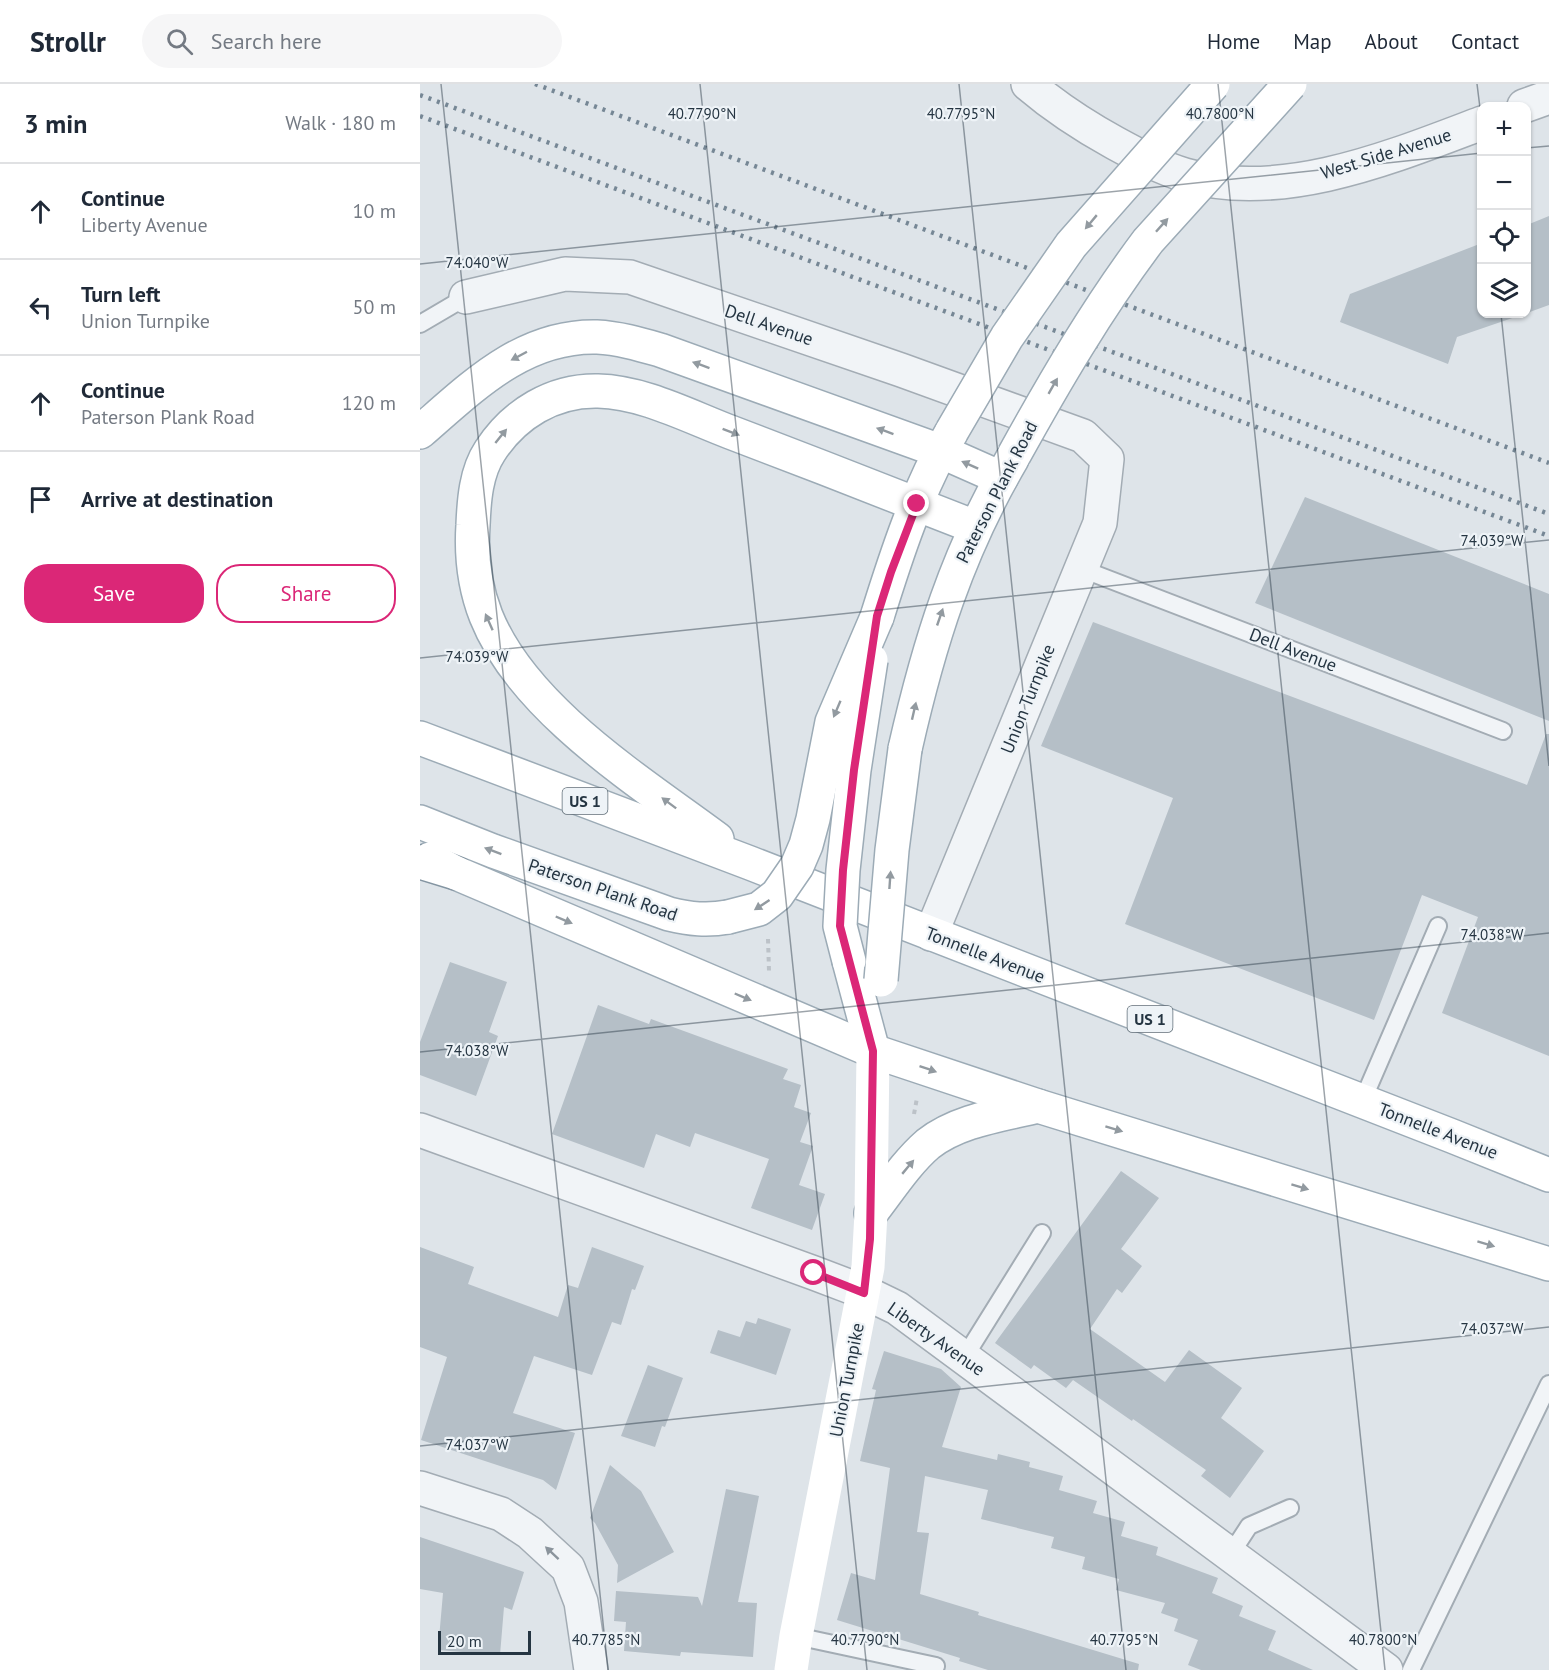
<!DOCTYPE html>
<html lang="en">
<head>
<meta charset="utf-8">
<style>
  :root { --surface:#fff; --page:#f6f6f7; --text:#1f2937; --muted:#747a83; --line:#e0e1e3; --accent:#db2777 }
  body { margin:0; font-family:"PT Sans",sans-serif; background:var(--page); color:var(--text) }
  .controls { position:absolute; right:18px; top:18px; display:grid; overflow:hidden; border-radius:12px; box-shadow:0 2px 4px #0004 }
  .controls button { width:54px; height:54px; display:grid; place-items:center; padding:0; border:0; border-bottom:2px solid var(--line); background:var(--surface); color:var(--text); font:30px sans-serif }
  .scale { position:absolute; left:18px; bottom:15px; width:93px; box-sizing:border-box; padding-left:6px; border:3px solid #253542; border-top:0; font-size:16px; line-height:21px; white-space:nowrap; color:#253542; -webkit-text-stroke:4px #eef3f7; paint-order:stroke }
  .stop { position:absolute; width:18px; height:18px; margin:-14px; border:4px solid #db2777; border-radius:50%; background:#fff }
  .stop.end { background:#db2777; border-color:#fff; box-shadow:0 2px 6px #0008 }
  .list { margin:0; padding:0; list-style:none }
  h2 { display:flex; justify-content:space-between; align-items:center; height:78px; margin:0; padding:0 24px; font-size:26px }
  h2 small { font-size:20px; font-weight:400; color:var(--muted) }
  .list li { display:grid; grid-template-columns:39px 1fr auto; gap:18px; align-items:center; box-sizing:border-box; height:96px; padding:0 24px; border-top:2px solid var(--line) }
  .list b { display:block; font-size:22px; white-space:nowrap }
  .list p { margin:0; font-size:20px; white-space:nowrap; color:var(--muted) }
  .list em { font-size:20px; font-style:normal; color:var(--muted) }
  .actions { display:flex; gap:12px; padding:18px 24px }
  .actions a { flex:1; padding:14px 0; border:2px solid var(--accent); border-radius:24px; text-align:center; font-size:21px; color:var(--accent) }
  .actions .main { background:var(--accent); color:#fff }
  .icon { flex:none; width:33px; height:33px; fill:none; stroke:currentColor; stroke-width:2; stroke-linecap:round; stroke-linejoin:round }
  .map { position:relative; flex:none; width:1129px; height:1586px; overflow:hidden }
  header { display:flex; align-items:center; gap:36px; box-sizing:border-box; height:84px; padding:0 30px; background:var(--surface); border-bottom:2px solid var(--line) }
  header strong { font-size:28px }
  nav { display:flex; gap:33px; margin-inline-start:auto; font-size:21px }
  .search { width:420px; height:54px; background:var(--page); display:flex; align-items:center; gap:15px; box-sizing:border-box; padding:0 21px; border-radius:33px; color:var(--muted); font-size:22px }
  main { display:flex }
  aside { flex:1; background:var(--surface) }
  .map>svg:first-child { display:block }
  .building { fill:#b5bfc7 }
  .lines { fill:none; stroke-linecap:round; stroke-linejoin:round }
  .service-casing { stroke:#a3acb4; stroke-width:20 }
  .minor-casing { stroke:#a3acb4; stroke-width:36 }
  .tertiary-casing { stroke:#a3acb4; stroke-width:36 }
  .primary-casing { stroke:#9cabb6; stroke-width:36 }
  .motorway-casing { stroke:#8495a2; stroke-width:36 }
  .path { stroke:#bcc2c8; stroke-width:4; stroke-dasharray:4.5 4.5; stroke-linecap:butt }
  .service { stroke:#f1f4f7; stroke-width:16 }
  .minor { stroke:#f1f4f7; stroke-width:33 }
  .tertiary { stroke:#f1f4f7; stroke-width:33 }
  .secondary { stroke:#fff; stroke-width:33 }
  .primary { stroke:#fff; stroke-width:33 }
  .motorway { stroke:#fff; stroke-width:33 }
  .rail { stroke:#768795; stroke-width:4.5; stroke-dasharray:3 6; stroke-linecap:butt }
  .primary-bridge-casing { stroke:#9cabb6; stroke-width:36; stroke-linecap:butt }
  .primary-bridge { stroke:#fff; stroke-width:33 }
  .oneway { fill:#929aa0 }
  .oneway2 { fill:#8b949c }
  .route { stroke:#db2777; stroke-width:8 }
  .ticks { fill:none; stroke:#253542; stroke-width:1.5; stroke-opacity:0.45 }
  .labels { text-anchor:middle; stroke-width:4.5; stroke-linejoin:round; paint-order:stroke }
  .shield { fill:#eef3f7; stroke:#616e78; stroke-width:1.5 }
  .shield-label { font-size:16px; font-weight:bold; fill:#253542 }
  .street-label { font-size:18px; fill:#253542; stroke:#eef3f7 }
  .ticks-label { font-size:15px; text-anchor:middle; fill:#253542; stroke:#eef3f7; stroke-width:4.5; stroke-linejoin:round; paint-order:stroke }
</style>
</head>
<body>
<header>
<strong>Strollr</strong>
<div class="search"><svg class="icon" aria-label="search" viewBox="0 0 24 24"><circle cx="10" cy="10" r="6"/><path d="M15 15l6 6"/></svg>Search here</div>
<nav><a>Home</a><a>Map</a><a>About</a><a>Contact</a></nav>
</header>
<main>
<aside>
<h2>3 min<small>Walk · 180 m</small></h2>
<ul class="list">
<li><svg class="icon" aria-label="ahead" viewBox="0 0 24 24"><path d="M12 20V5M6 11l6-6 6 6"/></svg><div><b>Continue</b><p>Liberty Avenue</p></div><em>10 m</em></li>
<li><svg class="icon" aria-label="left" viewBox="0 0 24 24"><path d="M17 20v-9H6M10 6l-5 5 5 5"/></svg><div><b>Turn left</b><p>Union Turnpike</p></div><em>50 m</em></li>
<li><svg class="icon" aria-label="ahead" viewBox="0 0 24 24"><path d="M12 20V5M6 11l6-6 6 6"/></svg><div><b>Continue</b><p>Paterson Plank Road</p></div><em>120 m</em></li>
<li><svg class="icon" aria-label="arrive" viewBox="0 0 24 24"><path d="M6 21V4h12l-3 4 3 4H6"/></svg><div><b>Arrive at destination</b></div></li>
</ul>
<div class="actions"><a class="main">Save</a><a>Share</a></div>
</aside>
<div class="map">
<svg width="1129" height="1586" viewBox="0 0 1129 1586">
  <rect width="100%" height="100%" fill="#dee4e9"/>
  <!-- building -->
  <g class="building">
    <path d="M1129,132V221L1107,229V141Z"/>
    <path d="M1062,159V230H1104L1037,253L1028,280L920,238L930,210Z"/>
    <path d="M885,413L1129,510V637L835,519Z"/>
    <path d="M673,538L1107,701L1126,650H1129V972L1022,929L1058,833L1002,811L954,936L705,840L753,714L621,662Z"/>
    <path d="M30,878L87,898L69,948L78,952L56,1012L0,991V958Z"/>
    <path d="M178,921L229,940L231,935L368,985L363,995L381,1001L374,1023L391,1029L380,1058L393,1062L379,1101L405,1110L392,1146L331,1124L349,1075L275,1049L270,1063L236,1050L224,1084L132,1050Z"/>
    <path d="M701,1087L739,1114L701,1165L722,1182L702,1209L697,1205L670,1245L745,1298L769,1266L822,1304L801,1334L844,1367L810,1414L781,1392L786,1386L713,1335L712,1337L653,1296L646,1304L614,1281L611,1285L575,1259Z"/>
    <path d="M0,1163L54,1183L48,1200L138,1233L148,1201L158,1204L172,1163L224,1182L215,1206L212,1205L201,1241L192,1238L172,1291L114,1272L93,1329L155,1349L136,1406L123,1396L1,1356L27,1273L0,1263Z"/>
    <path d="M338,1234L371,1245L356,1291L290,1269L298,1246L320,1253L326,1237L336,1240Z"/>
    <path d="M464,1267L521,1285L541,1303L522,1363L577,1376L578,1370L610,1378L609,1383L643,1392L639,1406L677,1417L673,1429L705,1438L701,1452L738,1463L736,1471L798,1494L792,1509L823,1522L819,1532L856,1547L848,1566L893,1586H781L768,1581L778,1556L754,1547L758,1535L741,1529L745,1519L696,1506L699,1495L662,1485L665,1473L631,1464L634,1453L561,1435L568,1406L505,1392L497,1448L509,1449L500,1510L559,1528L558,1531L719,1580L718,1586H568L539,1577L540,1574L417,1536L431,1489L455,1496L470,1384L440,1377L456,1306L452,1305Z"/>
    <path d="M228,1281L263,1294L245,1343L242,1342L235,1363L201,1352Z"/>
    <path d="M190,1381L221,1407L254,1468L197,1499L198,1481L175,1439L170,1434Z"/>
    <path d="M306,1405L339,1412L318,1518L337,1519L333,1573L261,1568L260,1572L204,1567L206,1538L194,1537L196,1507L278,1513L282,1522Z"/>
    <path d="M0,1453L104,1488L92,1526L84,1523L80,1571L18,1566L23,1509L0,1505Z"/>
  </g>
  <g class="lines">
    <!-- service casing -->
    <g class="service-casing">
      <g id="service">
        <path d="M0,240L46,213"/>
        <path d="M662,485L1083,647"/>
        <path d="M942,1018L1018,842"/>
        <path d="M544,1274L622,1149"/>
        <path d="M810,1471L829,1442L870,1424"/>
        <path d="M376,1552L516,1582"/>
        <path d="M991,1586L1129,1300"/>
      </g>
    </g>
    <!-- minor casing -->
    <g class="minor-casing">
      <g id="minor">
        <path d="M46,213L145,190L210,193L481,286L663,352L687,375L680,439L511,850"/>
        <path d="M0,1046L394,1189L444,1208L477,1224L966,1586"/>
        <path d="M0,1404L81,1430L110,1449L148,1484L161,1518L171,1586"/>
      </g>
    </g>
    <!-- tertiary casing -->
    <g class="tertiary-casing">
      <g id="tertiary">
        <path d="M608,0C635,23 664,42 695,59C717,71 741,84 765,91C862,119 972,73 1062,39"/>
        <path d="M1104,22L1129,13"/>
      </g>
    </g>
    <!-- primary casing -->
    <g class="primary-casing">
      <g id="primary">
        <path d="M0,348C52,303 103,251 177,253C198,254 219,260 240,266L520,367L581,394"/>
        <path d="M457,533C476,472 498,404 531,349"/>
        <path d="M0,654L330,779L1032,1052L1129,1091"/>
        <path d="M485,665C509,559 537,469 592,375"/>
        <path d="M0,738L73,767L249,830C270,835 287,837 308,833"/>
        <path d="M297,755C219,697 103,625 66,532C55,504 51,471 53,441C54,416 56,388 70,367C94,330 133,306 178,307C223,308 268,332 310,348C392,379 473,411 555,443"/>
        <path d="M10,775L36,789L453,967L618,1022L1129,1180"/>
        <path d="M429,877L453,967"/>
        <path d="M451,1129C469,1106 486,1079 508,1060C539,1036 581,1031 618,1022"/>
      </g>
    </g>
    <!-- motorway casing -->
    <g class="motorway-casing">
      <path id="motorway" d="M0,778L36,789"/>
    </g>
    <!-- path -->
    <g class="path">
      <path d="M348,855L349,887"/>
      <path d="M494,1030L497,1014"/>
    </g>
    <!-- service -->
    <use href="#service" class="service"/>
    <!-- minor -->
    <use href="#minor" class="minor"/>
    <!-- tertiary -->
    <use href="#tertiary" class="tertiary"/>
    <!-- secondary -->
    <path class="secondary" d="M371,1586L376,1552L448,1183L451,1129L453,967"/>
    <!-- primary -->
    <use href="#primary" class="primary"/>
    <!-- motorway -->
    <use href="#motorway" class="motorway"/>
    <!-- rail -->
    <g class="rail">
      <path d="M115,0L1129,379"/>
      <path d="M0,11L1129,430"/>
      <path d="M0,32L1129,452"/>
    </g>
    <!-- primary-bridge casing -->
    <g class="primary-bridge-casing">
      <g id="primary-bridge">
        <path d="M532,347L587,253L651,161L793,0"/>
        <path d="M594,371C635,297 677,225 728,157L870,0"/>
        <path d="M308,833L339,825L357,811L377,782L386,761L393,735L412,638L457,533"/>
        <path d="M429,877L420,842L423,786L434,686L451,576"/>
        <path d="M461,896L472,766L485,665"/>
      </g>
    </g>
    <!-- primary-bridge -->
    <use href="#primary-bridge" class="primary-bridge"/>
  </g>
  <!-- one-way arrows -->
  <defs><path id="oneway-solid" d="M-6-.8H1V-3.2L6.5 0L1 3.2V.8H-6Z" transform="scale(1.5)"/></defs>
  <g class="oneway">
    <use href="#oneway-solid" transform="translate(671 138) rotate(130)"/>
    <use href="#oneway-solid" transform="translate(742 141) rotate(-48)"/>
    <use href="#oneway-solid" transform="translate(99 272) rotate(152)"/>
    <use href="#oneway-solid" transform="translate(281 281) rotate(-160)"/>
    <use href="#oneway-solid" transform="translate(633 302) rotate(-60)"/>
    <use href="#oneway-solid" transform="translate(465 347) rotate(-160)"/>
    <use href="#oneway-solid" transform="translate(311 348) rotate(21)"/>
    <use href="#oneway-solid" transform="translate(81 352) rotate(-51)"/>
    <use href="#oneway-solid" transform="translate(550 381) rotate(-156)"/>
    <use href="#oneway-solid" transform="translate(520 533) rotate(-71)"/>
    <use href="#oneway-solid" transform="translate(69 538) rotate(-114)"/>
    <use href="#oneway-solid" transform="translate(417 625) rotate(113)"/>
    <use href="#oneway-solid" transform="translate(494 627) rotate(-77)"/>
    <use href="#oneway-solid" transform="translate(249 719) rotate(-143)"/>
    <use href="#oneway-solid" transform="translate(73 767) rotate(-159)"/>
    <use href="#oneway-solid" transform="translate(470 796) rotate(-86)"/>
    <use href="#oneway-solid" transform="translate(342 821) rotate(147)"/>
    <use href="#oneway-solid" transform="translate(144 836) rotate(23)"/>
    <use href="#oneway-solid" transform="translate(323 913) rotate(23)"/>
    <use href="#oneway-solid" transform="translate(508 985) rotate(19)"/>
    <use href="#oneway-solid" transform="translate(694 1045) rotate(17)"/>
    <use href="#oneway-solid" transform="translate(488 1083) rotate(-50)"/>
    <use href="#oneway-solid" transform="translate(880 1103) rotate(17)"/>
    <use href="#oneway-solid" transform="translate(1066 1160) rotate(17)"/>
  </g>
  <use class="oneway2" href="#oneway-solid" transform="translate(132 1469) rotate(-137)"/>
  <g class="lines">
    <!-- route -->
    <path class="route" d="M394,1189L444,1209L450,1155L453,967L420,842L423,786L434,686L457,532L471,488L497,420"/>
  </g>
  <!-- ticks -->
  <path class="ticks" d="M21,0L188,1586M280,0L447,1586M539,0L706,1586M798,0L965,1586M1057,0L1062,40M1106,64L1129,62M0,180L1062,69M1081,230L1129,682M0,574L1129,456M0,968L1129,849M0,1362L1129,1243"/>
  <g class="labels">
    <!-- shield labels -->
    <g class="shield">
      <rect x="142.5" y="704" width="45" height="26" rx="4.5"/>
      <rect x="707.5" y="922" width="45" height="26" rx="4.5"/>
    </g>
    <g class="shield-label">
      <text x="165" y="723">US 1</text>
      <text x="730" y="941">US 1</text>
    </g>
    <!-- street labels -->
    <g class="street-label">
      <text transform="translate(966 70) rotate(-17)" y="6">West Side Avenue</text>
      <text transform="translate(349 241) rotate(19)" y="6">Dell Avenue</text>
      <text transform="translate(577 408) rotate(-63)" y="6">Paterson Plank Road</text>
      <text transform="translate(873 566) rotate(21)" y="6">Dell Avenue</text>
      <text transform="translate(608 615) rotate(-68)" y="6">Union Turnpike</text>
      <text transform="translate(183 806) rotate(19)" y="6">Paterson Plank Road</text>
      <text transform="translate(565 871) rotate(21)" y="6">Tonnelle Avenue</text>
      <text transform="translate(1018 1047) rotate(21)" y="6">Tonnelle Avenue</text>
      <text transform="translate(516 1255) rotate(35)" y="6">Liberty Avenue</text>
      <text transform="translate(427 1296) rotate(-79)" y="6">Union Turnpike</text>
    </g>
  </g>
  <g class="ticks-label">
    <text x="282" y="35">40.7790°N</text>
    <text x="541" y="35">40.7795°N</text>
    <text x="800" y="35">40.7800°N</text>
    <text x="57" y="184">74.040°W</text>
    <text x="1072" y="462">74.039°W</text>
    <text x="57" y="578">74.039°W</text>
    <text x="1072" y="856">74.038°W</text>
    <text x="57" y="972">74.038°W</text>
    <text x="1072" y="1250">74.037°W</text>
    <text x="57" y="1366">74.037°W</text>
    <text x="186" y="1561">40.7785°N</text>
    <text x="445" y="1561">40.7790°N</text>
    <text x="704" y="1561">40.7795°N</text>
    <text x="963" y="1561">40.7800°N</text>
  </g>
</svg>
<div class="controls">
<button>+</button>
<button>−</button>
<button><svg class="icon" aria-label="locate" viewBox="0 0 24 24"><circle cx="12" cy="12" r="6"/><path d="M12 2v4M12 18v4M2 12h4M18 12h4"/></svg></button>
<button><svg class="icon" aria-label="layers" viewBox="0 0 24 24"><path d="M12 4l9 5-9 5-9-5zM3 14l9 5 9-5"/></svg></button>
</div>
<div class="scale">20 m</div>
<div class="stop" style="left:394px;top:1189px"></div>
<div class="stop end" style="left:497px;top:420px"></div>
</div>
</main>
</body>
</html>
